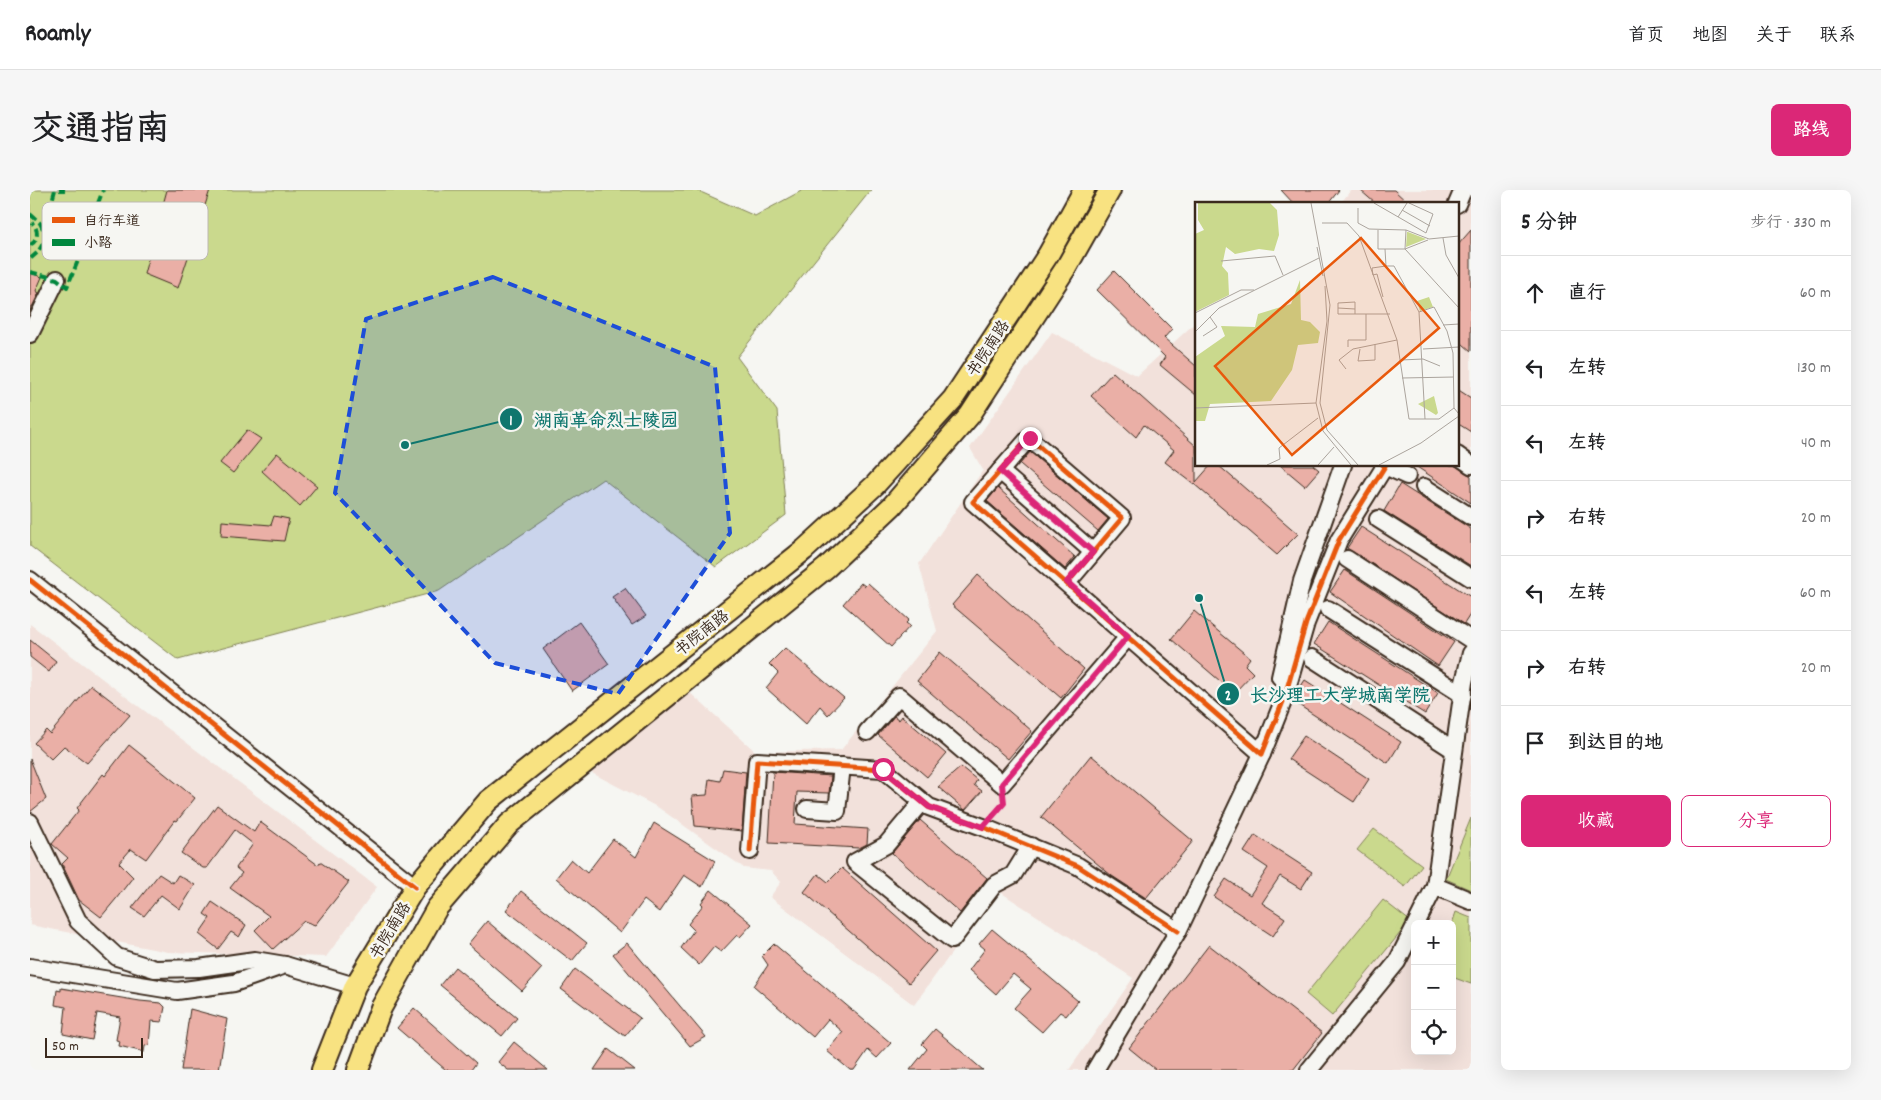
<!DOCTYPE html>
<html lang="zh">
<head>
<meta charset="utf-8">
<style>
  :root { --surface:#fff; --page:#f6f6f6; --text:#202124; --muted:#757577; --line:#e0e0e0; --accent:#db2777 }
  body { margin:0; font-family:Dekko,"LXGW WenKai TC",sans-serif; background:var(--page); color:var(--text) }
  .controls { position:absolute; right:15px; bottom:15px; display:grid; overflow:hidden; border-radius:8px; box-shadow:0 5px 20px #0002 }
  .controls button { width:45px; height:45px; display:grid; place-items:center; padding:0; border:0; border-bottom:1px solid var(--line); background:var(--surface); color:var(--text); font:25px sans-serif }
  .scale { position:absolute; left:15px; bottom:12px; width:98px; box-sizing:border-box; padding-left:5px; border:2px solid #3b2a1e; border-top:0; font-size:14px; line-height:18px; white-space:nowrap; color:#3b2a1e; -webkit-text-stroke:4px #f6f6f2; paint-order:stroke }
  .stop { position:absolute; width:15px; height:15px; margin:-11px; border:4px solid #db2777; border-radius:50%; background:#fff }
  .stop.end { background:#db2777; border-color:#fff; box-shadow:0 1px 5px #0008 }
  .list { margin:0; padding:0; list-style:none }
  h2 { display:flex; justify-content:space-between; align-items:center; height:65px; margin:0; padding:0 20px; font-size:21px }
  h2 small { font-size:16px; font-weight:400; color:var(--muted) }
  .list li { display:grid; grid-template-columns:32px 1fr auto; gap:15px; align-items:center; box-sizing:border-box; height:75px; padding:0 20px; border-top:1px solid var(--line) }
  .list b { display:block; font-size:19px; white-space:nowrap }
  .list em { font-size:16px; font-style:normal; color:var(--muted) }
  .actions { display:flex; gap:10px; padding:15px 20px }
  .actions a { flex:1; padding:11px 0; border:1px solid var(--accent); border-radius:8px; text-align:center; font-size:18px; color:var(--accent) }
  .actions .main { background:var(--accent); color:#fff }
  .icon { flex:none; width:28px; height:28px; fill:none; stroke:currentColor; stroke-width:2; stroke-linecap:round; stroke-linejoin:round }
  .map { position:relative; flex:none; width:1441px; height:880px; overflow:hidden; border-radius:8px }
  header { display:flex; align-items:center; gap:30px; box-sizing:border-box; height:70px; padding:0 25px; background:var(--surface); border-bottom:1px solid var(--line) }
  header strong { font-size:24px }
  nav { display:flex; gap:28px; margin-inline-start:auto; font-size:18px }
  .intro { display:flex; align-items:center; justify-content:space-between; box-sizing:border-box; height:120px; padding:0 30px }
  h1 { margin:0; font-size:35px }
  .button { padding:12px 22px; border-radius:8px; background:var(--accent); color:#fff; font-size:18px; font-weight:700 }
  main { display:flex; gap:30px; padding:0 30px }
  aside { flex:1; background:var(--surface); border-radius:8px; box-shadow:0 5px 20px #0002 }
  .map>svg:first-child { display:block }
  .built { fill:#f2e1db; fill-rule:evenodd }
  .green { fill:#cad98d; stroke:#828256 }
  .building { fill:#eaafa6; stroke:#3b2a1e }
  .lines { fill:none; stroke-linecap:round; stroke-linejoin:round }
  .minor-casing { stroke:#3b2a1e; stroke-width:20 }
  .major-casing { stroke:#3b2a1e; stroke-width:24 }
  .path { stroke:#3b2a1e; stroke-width:2.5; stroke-dasharray:5 4; stroke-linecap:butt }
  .minor { stroke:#f6f6f2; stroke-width:16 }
  .major { stroke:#f8e281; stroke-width:20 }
  .quiet { stroke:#00873e; stroke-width:4; stroke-dasharray:8 4; stroke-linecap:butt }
  .cycleway-casing { stroke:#f6f6f2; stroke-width:8 }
  .cycleway { stroke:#e8590c; stroke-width:5 }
  .route { stroke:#db2777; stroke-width:6 }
  .marked { fill:#1d4ed8; fill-opacity:0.2; stroke:#1d4ed8; stroke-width:4; stroke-dasharray:10 6; stroke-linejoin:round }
  .labels { text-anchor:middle; stroke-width:5; stroke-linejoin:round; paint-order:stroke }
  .street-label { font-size:16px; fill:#3b2a1e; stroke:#f6f6f2 }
  .inset-road { fill:none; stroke:#aba49d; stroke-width:1 }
  .view { fill:#e8590c; fill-opacity:0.15; stroke:#e8590c; stroke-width:2.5 }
  .inset-edge { fill:none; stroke:#3b2a1e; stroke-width:2.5 }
  .key { fill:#f6f6f2; stroke:#beb9b2; stroke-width:1 }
  .key-label { font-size:14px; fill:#3b2a1e }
  .leader { fill:none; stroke:#0f766e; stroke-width:2 }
  .callout-dot { fill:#0f766e; stroke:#f6f6f2; stroke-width:2 }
  .mark-label { font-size:15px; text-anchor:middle; font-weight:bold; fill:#fff }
  .callout-label { font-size:18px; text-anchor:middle; font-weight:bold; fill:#0f766e; stroke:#f6f6f2; stroke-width:5; stroke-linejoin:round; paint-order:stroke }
</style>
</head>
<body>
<header>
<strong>Roamly</strong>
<nav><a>首页</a><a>地图</a><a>关于</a><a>联系</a></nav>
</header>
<div class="intro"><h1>交通指南</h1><a class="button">路线</a></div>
<main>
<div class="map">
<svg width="1441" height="880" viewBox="0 0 1441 880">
  <rect width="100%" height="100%" fill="#f6f6f2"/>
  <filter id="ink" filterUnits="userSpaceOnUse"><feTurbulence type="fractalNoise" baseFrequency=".02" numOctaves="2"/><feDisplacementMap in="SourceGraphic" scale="10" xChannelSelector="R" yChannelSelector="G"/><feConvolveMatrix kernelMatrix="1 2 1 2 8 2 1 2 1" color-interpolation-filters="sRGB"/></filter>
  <g filter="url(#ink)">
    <!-- built -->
    <g class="built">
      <path d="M1321,0H1441V880H1039L1103,788L967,700L884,815L740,707L751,692L741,681L714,678L629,618L560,582L659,502L726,562L811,560L907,441L889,374L953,280L940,258L1022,142L1107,186L1166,132V275H1427V14H1310ZM1385,734H1422V861H1385Z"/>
      <path d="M0,434L347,697L296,767L138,762L0,735Z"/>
    </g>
    <!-- green -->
    <g class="green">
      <path d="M0,0H666L725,26L773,0H841L707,167L747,221L756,325L686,377L573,289L409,401L148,470L0,356Z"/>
      <path d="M1441,628V700L1416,689Z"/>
      <path d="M1344,639L1392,675L1375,697L1327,660Z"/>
      <path d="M1353,710L1380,731L1302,826L1276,804Z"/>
      <path d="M1426,722L1441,728V794L1422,787V734Z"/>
    </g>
    <!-- building -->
    <g class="building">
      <path d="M137,0H180L148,98L114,84Z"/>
      <path d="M1251,0H1309L1298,14H1264Z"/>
      <path d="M1330,0H1364L1379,14H1346Z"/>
      <path d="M1441,40V161L1427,149V56Z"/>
      <path d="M1084,81L1142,139L1134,148L1166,176V205L1130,175L1135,167L1067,100Z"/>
      <path d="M0,83L12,87L6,101L9,103L0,121Z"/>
      <path d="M1083,182L1166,256V292L1181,275H1188L1268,344L1247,365L1164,294L1135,272L1144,260L1114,235L1106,247L1061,206Z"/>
      <path d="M1427,199L1441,208V242L1427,233Z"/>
      <path d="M217,240L231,249L203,283L190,273Z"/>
      <path d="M1000,262L1078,329L1068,341L990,274Z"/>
      <path d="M247,263L287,296L270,316L232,281Z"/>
      <path d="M1250,275H1283L1289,280L1275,296Z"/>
      <path d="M1384,275H1424L1441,286V313Z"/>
      <path d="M1370,294L1441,339V376L1354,321Z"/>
      <path d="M968,298L1045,367L1035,379L957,311Z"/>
      <path d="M244,326L259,329L254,351L191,346L192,331L241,335Z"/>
      <path d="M1331,337L1441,407V423L1434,434L1317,358Z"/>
      <path d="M1315,380L1424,452L1408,476L1300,402Z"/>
      <path d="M948,385L1054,479L1031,508L922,415Z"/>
      <path d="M831,393L835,396L838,393L879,430L876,433L880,436L861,457L813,414Z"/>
      <path d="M595,398L616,426L602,435L582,407Z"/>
      <path d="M1164,421L1220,468L1215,475L1223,483L1204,503L1141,449Z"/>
      <path d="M549,432L579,474L542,501L513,459Z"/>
      <path d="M1298,432L1408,503L1395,524L1284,454Z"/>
      <path d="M0,450L26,471L19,482L0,467Z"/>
      <path d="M755,458L814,508L798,525L790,516L776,534L736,498L748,483L739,474Z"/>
      <path d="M910,462L1002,541L978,569L887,491Z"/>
      <path d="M1275,490L1371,552L1358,573L1264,512L1265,505Z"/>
      <path d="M61,495L100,525L57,573L34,556L21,569L4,553L16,540L20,544Z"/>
      <path d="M864,526L869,530L872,526L916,564L897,587L848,545Z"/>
      <path d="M1274,546L1339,589L1324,612L1258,569Z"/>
      <path d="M99,555L165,608L147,631L145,630L116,669L101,659L89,673L103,687L86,709L71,727L49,710L32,674L38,668L22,654L49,620L47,618L73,584L75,586Z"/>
      <path d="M1061,565L1163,651L1116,708L1082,686L1011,627Z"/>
      <path d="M0,569L16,609L0,622Z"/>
      <path d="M931,577L947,590L944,595L952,601L935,620L908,597Z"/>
      <path d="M693,579L716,582L712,641L665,636L662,606L677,605L679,589L690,591Z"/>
      <path d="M743,582L801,586L799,603L767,602L765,634L838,639L837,654L829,658L739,653Z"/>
      <path d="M187,615L224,642L230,632L288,675L290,672L319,692L285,735L274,731L243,759L225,740L239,726L200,698L212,683L206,678L223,654L205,640L177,678H173L151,663Z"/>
      <path d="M890,630L957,688L930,723L862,663Z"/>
      <path d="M624,633L685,671L672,697L654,685L629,722L614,710L590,743L526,688L541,669L557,683L583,649L606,667Z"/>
      <path d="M1225,645L1282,682L1271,699L1250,686L1232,713L1255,728L1243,746L1184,707L1196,689L1220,705L1238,678L1214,662Z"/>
      <path d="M812,678L906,761L879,793L774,702L788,684L798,692Z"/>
      <path d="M129,684L143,693L148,685L165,695L150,719L131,705L114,726L102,718Z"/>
      <path d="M681,700L722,734L710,747L707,745L691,762L684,757L669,775L651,758L664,740L658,734L673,715L671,713Z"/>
      <path d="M491,701L557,753L542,771L476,720Z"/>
      <path d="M182,712L216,735L209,747L201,742L188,759L169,744L180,728L174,724Z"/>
      <path d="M457,731L512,778L492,801L438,754Z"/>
      <path d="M962,739L1048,811L1036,826L1030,822L1012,842L984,818L1001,799L983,784L966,804L939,780L955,759L949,754Z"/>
      <path d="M597,753L676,847L660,856L583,764Z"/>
      <path d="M744,754L861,853L847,868L838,860L824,880H820L797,861L813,842L798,829L783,847L724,796L738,775L732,766Z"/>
      <path d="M1179,755L1292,843L1263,880H1126L1099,858Z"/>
      <path d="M425,777L487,828L472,846L410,795Z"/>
      <path d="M545,779L610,828L595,846L531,799Z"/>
      <path d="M31,798L110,811L131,813L135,817L132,832L121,831L119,855L115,856L114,862L89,856L90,851L86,850L90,827L67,823L62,850L33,844L36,817L25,815L27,800L31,801Z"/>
      <path d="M384,818L446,873L441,880H416L367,838Z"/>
      <path d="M160,819L197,829L189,880H151Z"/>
      <path d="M905,839L953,880H880L897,859L892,854Z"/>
      <path d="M484,852L518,880H478L468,872Z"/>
      <path d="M578,859L605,880H564Z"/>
    </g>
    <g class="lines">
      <!-- minor casing -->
      <g class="minor-casing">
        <g id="minor">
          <path d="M1427,14L1433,0"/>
          <path d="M0,144L27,89"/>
          <path d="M1427,265L1441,275"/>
          <path d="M1355,276L1377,286"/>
          <path d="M970,281L1063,362"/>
          <path d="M1394,297L1441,327"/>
          <path d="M1348,329L1441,388"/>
          <path d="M1317,369L1441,450"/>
          <path d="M0,390L385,697"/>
          <path d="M1037,393L1092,328L999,248L943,312L1232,564L1254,509L1276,433L1309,350L1355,276L1353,275"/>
          <path d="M1298,419L1433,505"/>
          <path d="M1282,468L1424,560"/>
          <path d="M1250,487L1272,391L1313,275"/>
          <path d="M837,542L869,506L972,594L1098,447"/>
          <path d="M892,612L856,655L825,672L922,750L964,695L983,685L1001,656"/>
          <path d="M777,619L807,621L812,576"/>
          <path d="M0,632L48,731L87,767L125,779L169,778L225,770L255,775"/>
          <path d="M720,661L727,571L853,579L899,617L953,637L1048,676L1148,741"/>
          <path d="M1405,696L1434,492L1441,463"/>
          <path d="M1386,734L1405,696L1441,711"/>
          <path d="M0,777L147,801L204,793L255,775L325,796"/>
          <path d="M1065,880L1148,741L1232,564L1234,554"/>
          <path d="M1279,880L1367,772L1385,736"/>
        </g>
      </g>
      <!-- major casing -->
      <g class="major-casing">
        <g id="major">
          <path d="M292,880L325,796L385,697L458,611L774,360L845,295L923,209L1018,65L1054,0"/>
          <path d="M328,880L351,818L407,718L479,634L796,378L862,316L940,225L1037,76L1080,0"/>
        </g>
      </g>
      <!-- path -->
      <path class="path" d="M962,626L974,613L973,608"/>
      <!-- minor -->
      <use href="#minor" class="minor"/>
      <!-- major -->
      <use href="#major" class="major"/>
      <!-- quiet -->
      <g class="quiet">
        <path d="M25,0L22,11L62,29L73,0"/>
        <path d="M29,0H35"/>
        <path d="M0,2L2,0"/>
        <path d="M0,24L10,33L17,47L8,62L0,69"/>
        <path d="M15,53L50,66L62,29"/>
        <path d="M0,55C9,51 9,39 2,33"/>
        <path d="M0,82L27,89L37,97L50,66"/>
      </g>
      <!-- cycleway casing -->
      <g class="cycleway-casing">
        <g id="cycleway">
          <path d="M0,390L385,697"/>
          <path d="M1037,393L1092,328L999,248L943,312L1232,564L1254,509L1276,433L1309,350L1355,276L1353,275"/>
          <path d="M720,661L727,571L853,579L899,617L953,637L1048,676L1148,741"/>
        </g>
      </g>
      <!-- cycleway -->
      <use href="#cycleway" class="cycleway"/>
    </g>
  </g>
  <g class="lines" filter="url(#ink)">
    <!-- route -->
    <path class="route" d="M853,579L899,617L953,637L974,613L972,594L1098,446L1037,392L1063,362L970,281L1000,248"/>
  </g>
  <!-- marked area -->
  <path class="marked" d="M463,87L685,177L700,343L588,504L465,473L305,303L336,129Z"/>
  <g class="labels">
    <!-- street labels -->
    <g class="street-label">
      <text transform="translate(957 158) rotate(-57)" y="6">书院南路</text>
      <text transform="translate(671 442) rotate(-38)" y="6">书院南路</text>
      <text transform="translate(359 740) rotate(-59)" y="6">书院南路</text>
    </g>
  </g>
  <!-- overview -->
  <g transform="translate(1165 12)">
    <rect width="264" height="264" fill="#f6f6f2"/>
    <path d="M3,1H75L82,8L84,33L79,49L64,47L40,52L31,45L27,64L33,71L34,93L0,110V32L9,28L3,18ZM212,30H213L231,37L211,45ZM105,78L106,118L115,120L125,130L123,141L103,143L97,168L76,199L15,202L10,219H0V155L30,134L26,124L60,125L63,112L96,102ZM234,95L238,105L225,109L222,99ZM239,194L243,211L241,213L223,202Z" fill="#cad98d"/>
    <path class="inset-road" d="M116,1L135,103L125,201L132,228L163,263M179,1L231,31L238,12L214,1M163,6V21L174,27L211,28L234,37L264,34M207,8L235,24M203,15L212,1M127,21H152L164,34L202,138L214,217H244L259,206M183,28V47H210L264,106M211,28L210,47L233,38M248,36L251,53L264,76M122,45L128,74M190,47L191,64H199L224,110M26,59L80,54L88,73M130,84L132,119L121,201L128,229L156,263M188,95L182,72L178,73L177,66L191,64M143,106L160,107M0,111L46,88H59M160,112V100L143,101V112H195M248,123L264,122M0,130L24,106L124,56M8,134L22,125L15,115M153,145V138H171V112M165,147L163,159L180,158V142M228,147L264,145M206,158L228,157L245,164M151,167L144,158L158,147L202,138M207,176L259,175M0,206L121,201M230,217L224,110L239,105L252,129L258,151L259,206L264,212M72,263L85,257L84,246L123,216M123,263L139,245M184,263L226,241L264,214"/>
    <path class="view" d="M166,36L244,126L97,253L20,164Z"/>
    <rect width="264" height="264" class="inset-edge"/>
  </g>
  <!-- legend -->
  <rect x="12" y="12" width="166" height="58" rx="8" class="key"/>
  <rect x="22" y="27" width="23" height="6" fill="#e8590c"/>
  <rect x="22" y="49" width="23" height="7" fill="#00873e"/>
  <g class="key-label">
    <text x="54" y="35">自行车道</text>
    <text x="54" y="57">小路</text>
  </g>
  <!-- callouts -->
  <path class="leader" d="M375 255L481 229M1169 408L1198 504"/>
  <g class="callout-dot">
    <circle cx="375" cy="255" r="5"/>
    <circle cx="1169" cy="408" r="5"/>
    <circle cx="481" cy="229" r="12"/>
    <circle cx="1198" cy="504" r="12"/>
  </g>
  <g class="mark-label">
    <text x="481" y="235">1</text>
    <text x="1198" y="510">2</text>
  </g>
  <g class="callout-label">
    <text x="576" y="236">湖南革命烈士陵园</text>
    <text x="1310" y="511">长沙理工大学城南学院</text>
  </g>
</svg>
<div class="controls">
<button>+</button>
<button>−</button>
<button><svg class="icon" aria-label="locate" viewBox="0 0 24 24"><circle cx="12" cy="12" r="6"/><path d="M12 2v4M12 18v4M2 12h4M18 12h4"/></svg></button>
</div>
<div class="scale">50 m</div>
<div class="stop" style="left:853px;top:579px"></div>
<div class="stop end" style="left:1000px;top:248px"></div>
</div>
<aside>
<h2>5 分钟<small>步行 · 330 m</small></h2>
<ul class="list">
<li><svg class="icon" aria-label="ahead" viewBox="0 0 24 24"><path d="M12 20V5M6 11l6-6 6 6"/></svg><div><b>直行</b></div><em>60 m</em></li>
<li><svg class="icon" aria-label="left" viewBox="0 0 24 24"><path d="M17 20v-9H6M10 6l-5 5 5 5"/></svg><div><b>左转</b></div><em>130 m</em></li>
<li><svg class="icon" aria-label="left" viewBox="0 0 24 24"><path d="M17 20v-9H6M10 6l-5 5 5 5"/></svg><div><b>左转</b></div><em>40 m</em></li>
<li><svg class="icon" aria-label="right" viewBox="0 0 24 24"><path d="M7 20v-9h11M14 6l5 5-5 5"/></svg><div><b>右转</b></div><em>20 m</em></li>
<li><svg class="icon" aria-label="left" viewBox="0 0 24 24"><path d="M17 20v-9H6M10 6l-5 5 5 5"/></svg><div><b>左转</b></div><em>60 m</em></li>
<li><svg class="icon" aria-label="right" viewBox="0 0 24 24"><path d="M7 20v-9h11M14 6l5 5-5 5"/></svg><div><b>右转</b></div><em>20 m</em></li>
<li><svg class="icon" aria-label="arrive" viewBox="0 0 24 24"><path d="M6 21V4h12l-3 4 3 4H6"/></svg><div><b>到达目的地</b></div></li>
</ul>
<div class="actions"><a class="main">收藏</a><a>分享</a></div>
</aside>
</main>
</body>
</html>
